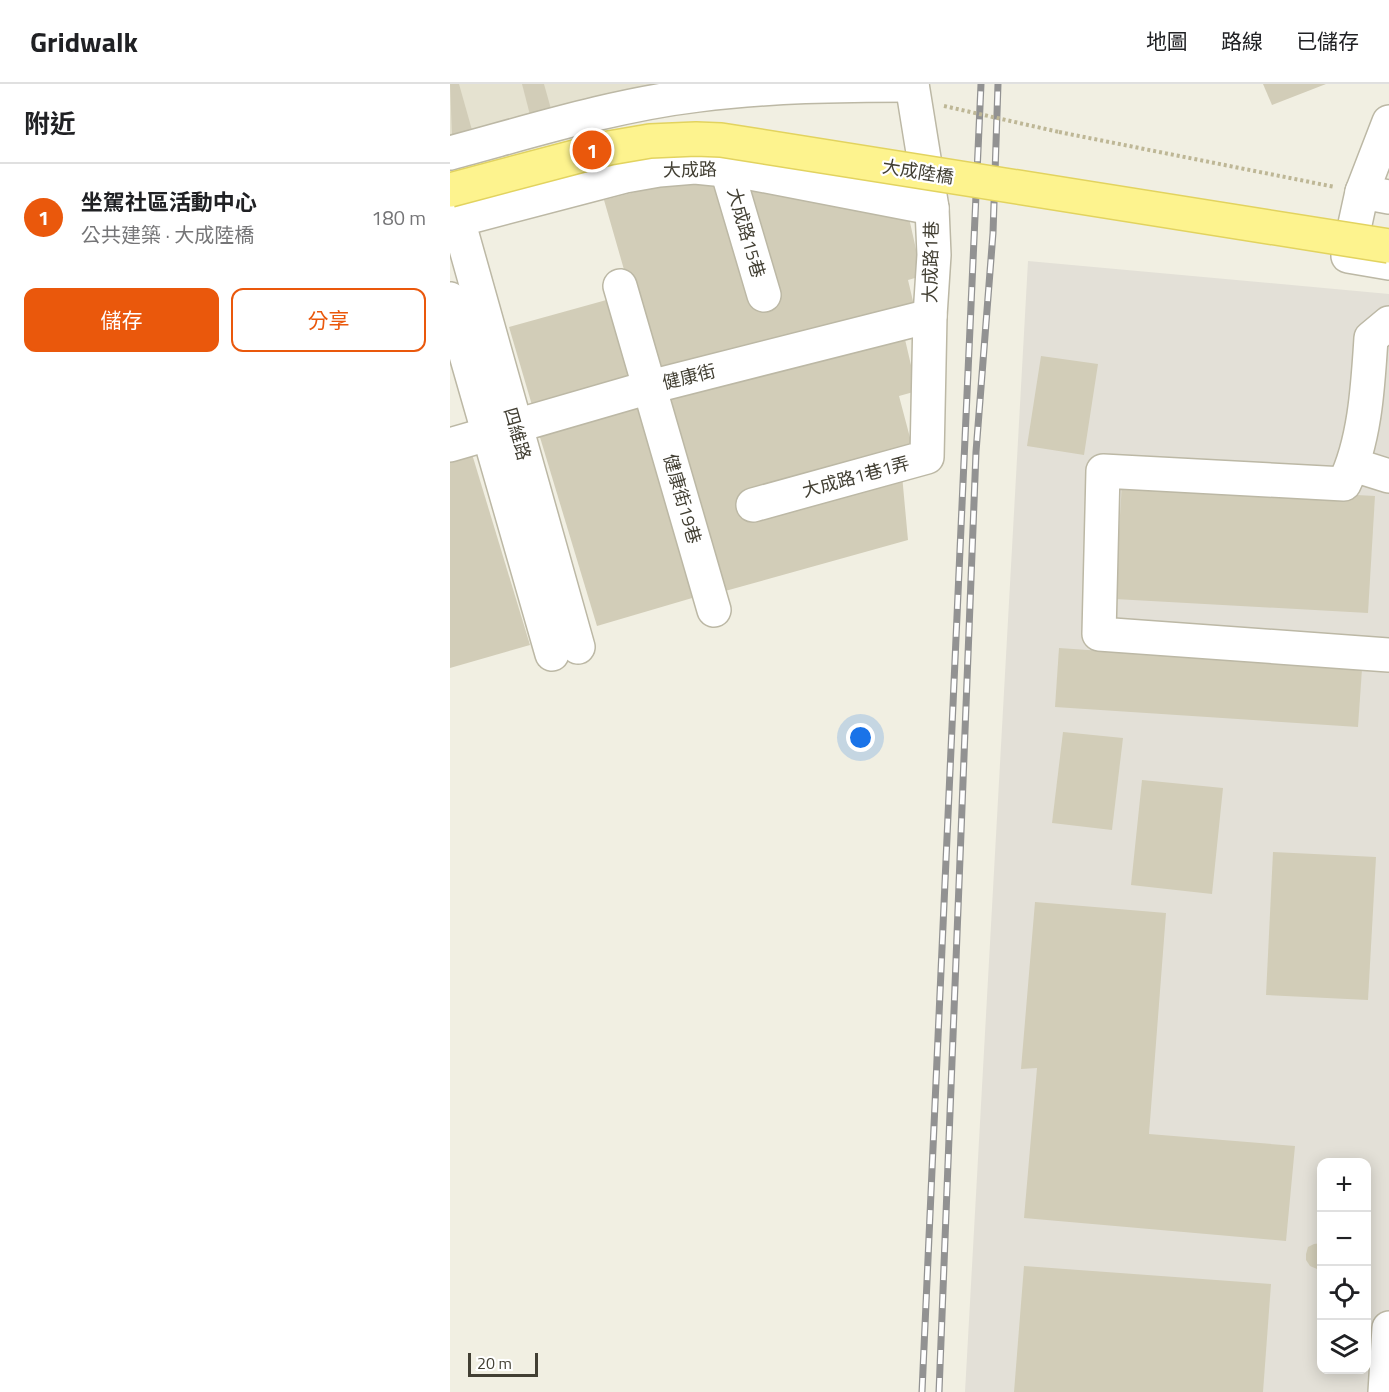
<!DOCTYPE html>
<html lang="zh-TW">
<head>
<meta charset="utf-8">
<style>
  :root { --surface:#fff; --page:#f6f6f6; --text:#202124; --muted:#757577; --line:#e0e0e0; --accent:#ea580c }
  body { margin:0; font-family:"Titillium Web","Noto Sans TC",sans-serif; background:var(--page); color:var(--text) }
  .controls { position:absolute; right:18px; bottom:18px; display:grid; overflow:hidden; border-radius:12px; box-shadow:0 3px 15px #0003 }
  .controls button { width:54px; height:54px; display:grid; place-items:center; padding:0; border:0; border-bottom:2px solid var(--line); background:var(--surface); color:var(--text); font:30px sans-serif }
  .scale { position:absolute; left:18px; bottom:15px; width:70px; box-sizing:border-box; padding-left:6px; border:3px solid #423f33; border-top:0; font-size:16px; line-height:21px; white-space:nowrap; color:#423f33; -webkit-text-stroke:4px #fff; paint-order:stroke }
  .you { position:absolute; left:411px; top:654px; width:21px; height:21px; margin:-15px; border:4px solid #fff; border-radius:50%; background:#1a73e8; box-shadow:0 0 0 9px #1a73e833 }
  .badge { display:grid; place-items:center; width:39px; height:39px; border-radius:50%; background:var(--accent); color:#fff; font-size:20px; font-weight:700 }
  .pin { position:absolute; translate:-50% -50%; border:3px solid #fff; box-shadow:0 2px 6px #0006 }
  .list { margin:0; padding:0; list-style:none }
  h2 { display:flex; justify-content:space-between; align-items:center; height:78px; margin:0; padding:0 24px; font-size:26px }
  h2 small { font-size:20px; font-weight:400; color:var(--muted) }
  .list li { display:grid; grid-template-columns:39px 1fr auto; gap:18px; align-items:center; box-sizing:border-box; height:108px; padding:0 24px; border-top:2px solid var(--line) }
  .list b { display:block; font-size:22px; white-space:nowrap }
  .list p { margin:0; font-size:20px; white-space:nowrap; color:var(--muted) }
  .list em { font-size:20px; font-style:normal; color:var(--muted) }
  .actions { display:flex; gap:12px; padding:18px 24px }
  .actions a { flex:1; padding:14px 0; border:2px solid var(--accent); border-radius:12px; text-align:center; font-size:21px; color:var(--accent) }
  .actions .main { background:var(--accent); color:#fff }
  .icon { flex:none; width:33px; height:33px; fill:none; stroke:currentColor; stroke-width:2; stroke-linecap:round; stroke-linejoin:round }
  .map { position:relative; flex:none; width:939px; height:1308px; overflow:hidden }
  header { display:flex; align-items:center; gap:36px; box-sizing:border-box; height:84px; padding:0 30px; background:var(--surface); border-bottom:2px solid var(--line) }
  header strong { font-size:28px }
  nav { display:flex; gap:33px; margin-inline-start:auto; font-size:21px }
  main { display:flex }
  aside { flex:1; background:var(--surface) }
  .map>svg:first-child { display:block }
  .residential { fill:#e5e2d0 }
  .industrial { fill:#e3e0d7; fill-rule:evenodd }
  .building { fill:#d2cdb8 }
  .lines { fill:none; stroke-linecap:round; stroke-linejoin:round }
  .minor-casing { stroke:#bcb8a5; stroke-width:36 }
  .path { stroke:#beb796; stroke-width:4; stroke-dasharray:3 3; stroke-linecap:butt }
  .minor { stroke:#fff; stroke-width:33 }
  .rail-casing { stroke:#929292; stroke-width:7 }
  .rail { stroke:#fff; stroke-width:4.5; stroke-dasharray:14; stroke-linecap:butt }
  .major-bridge-casing { stroke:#e2d35f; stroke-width:36; stroke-linecap:butt }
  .path-bridge { stroke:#beb796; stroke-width:4; stroke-dasharray:3 3; stroke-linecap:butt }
  .major-bridge { stroke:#fdf38e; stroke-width:33 }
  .labels { text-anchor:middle; stroke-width:4.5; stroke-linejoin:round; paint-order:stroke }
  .street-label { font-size:18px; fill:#423f33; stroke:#fff }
</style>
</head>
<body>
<header>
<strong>Gridwalk</strong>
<nav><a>地圖</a><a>路線</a><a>已儲存</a></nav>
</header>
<main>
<aside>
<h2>附近<small></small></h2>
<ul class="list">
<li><span class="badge">1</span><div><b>坐駕社區活動中心</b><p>公共建築 · 大成陸橋</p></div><em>180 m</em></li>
</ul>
<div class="actions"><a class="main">儲存</a><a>分享</a></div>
</aside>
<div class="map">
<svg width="939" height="1308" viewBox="0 0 939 1308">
  <rect width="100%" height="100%" fill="#f1efe2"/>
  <!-- residential -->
  <path class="residential" d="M0,0H207L0,57Z"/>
  <!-- industrial -->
  <path class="industrial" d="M578,177L939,210V1308H515ZM872,1078H916V1286H872Z"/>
  <!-- building -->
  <g class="building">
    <path d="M0,0H9L22,46L2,52Z"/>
    <path d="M72,0H94L101,25L80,31Z"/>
    <path d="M813,0H876L822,21Z"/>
    <path d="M267,87L309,227L323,222L291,115L304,102L459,134L472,192L458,196L466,230L206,297L154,116Z"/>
    <path d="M160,215L185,297L84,328L59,243Z"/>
    <path d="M454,251L467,307L449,312L463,365L452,391L458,456L268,509L212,315Z"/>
    <path d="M591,272L648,280L634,371L577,362Z"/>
    <path d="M193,320L249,512L147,542L89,350Z"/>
    <path d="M22,370L80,561L0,584V377Z"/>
    <path d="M672,398L925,412L918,529L665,515Z"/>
    <path d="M609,564L912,585L908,643L605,623Z"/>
    <path d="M613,648L673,654L662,746L602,739Z"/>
    <path d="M692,696L773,704L762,810L681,801Z"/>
    <path d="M823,768L926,773L918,916L816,911Z"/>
    <path d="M585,818L716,829L699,1050L845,1062L836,1157L574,1134L587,984L571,985Z"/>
    <path d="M872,1159V1184L867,1185L860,1182L856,1176V1170L858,1163L864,1160Z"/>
    <path d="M574,1182L821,1200L813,1308H564Z"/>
  </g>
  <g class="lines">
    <!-- minor casing -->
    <g class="minor-casing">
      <g id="minor">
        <path d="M0,69C82,47 164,21 248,11C319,2 391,1 462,1"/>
        <path d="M277,86L314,211"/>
        <path d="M912,108L939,38"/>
        <path d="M939,113L912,108L898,172L939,179"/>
        <path d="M8,136L128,563"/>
        <path d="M0,138L175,92L209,86L245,83L295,88L482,124"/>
        <path d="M170,202L264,526"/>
        <path d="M0,215L102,570"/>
        <path d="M939,239L921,254C918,301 915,358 894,400L653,387L649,550L939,571"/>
        <path d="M0,361L200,303L480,232"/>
        <path d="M904,381L939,392"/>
        <path d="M303,421L477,373L480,232L484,171L482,124L462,0"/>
        <path d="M935,1308L939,1244"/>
      </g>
    </g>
    <!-- path -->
    <path class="path" d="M609,48L885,103"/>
    <!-- minor -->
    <use href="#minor" class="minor"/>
    <!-- rail casing -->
    <g class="rail-casing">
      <g id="rail">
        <path d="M472,1308L531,0"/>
        <path d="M489,1308L526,368L543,149L548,0"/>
      </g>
    </g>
    <!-- rail -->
    <use href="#rail" class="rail"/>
    <!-- major-bridge casing -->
    <g class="major-bridge-casing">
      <path id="major-bridge" d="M0,106L159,64L200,57L246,55L271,56L939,162"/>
    </g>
    <!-- path-bridge -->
    <path class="path-bridge" d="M494,22L609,48"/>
    <!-- major-bridge -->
    <use href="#major-bridge" class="major-bridge"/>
  </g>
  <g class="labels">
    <!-- street labels -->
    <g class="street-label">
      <text transform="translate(240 86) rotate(-1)" y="6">大成路</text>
      <text transform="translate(468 88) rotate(9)" y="6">大成陸橋</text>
      <text transform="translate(296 149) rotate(74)" y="6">大成路15巷</text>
      <text transform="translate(481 178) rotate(-89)" y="6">大成路1巷</text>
      <text transform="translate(239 293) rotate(-14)" y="6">健康街</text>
      <text transform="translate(67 350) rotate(74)" y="6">四維路</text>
      <text transform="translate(406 393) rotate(-15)" y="6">大成路1巷1弄</text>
      <text transform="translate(232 415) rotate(74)" y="6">健康街19巷</text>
    </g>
  </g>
</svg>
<div class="controls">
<button>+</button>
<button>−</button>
<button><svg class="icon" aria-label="locate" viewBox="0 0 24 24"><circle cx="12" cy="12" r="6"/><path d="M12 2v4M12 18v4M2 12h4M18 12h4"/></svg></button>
<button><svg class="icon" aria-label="layers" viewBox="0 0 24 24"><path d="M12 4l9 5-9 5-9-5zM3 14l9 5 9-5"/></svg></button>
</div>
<div class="scale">20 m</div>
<div class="you"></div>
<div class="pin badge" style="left:142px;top:66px">1</div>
</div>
</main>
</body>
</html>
